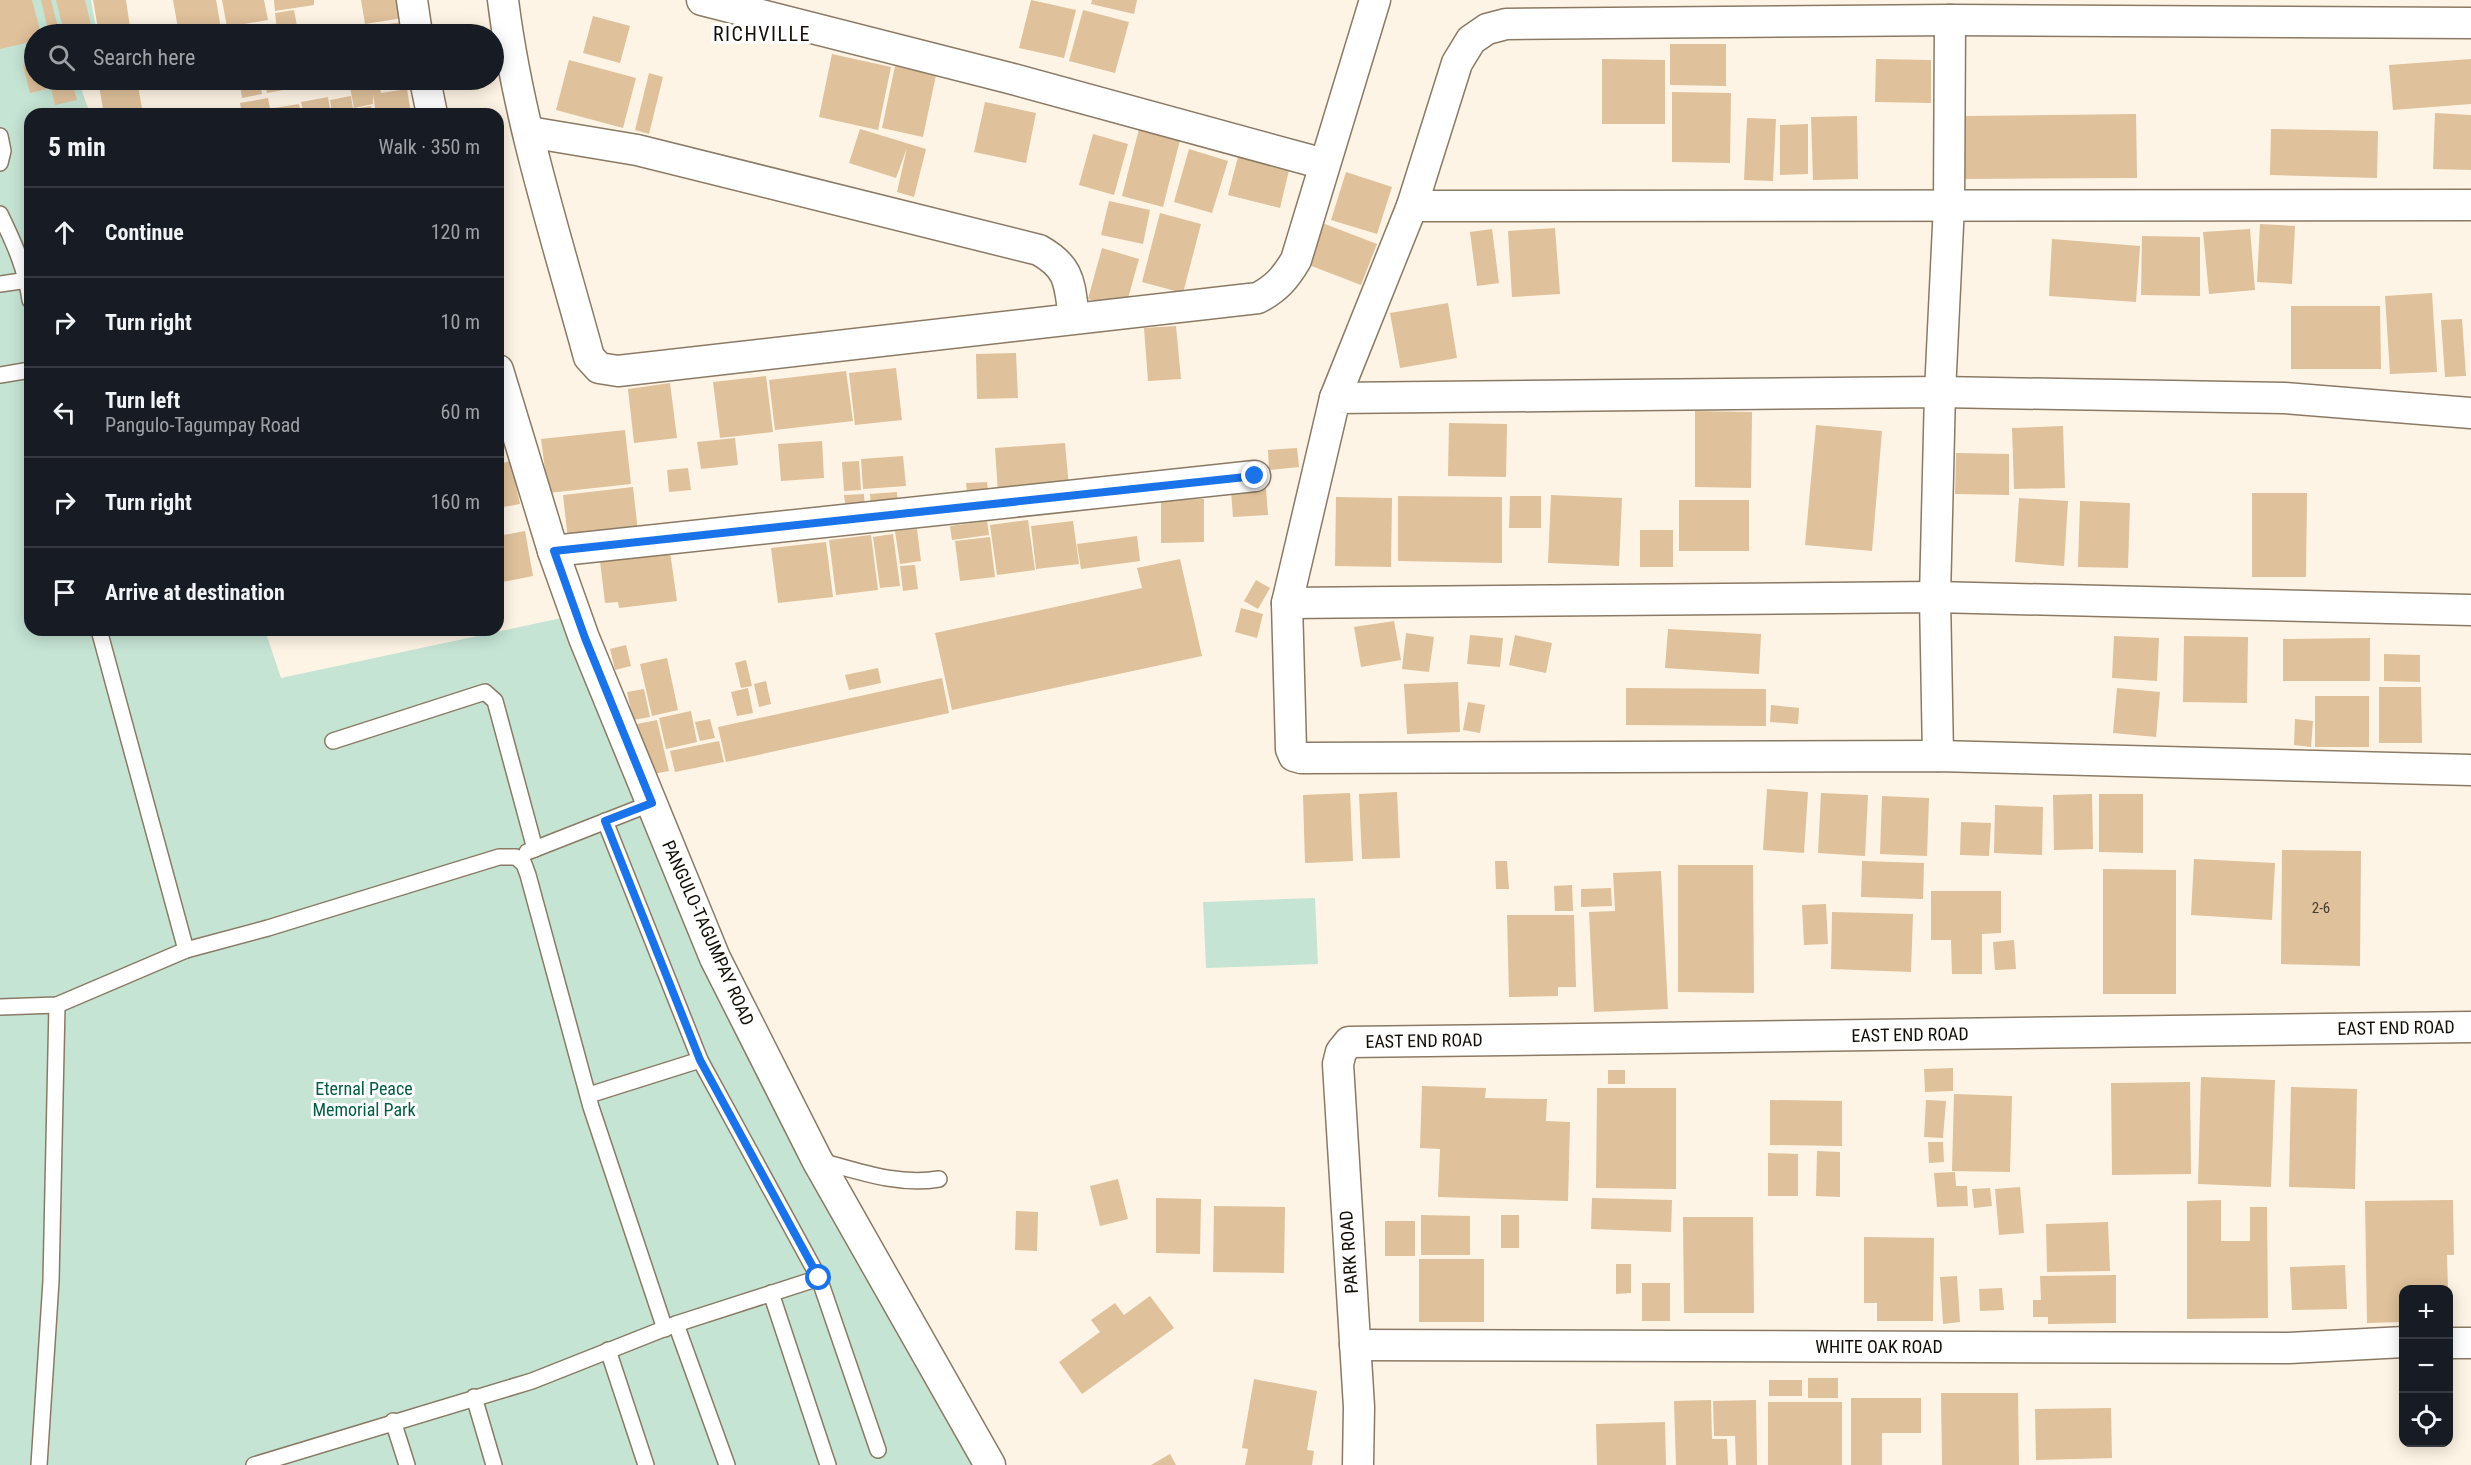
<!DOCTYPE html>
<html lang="en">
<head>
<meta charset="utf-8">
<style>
  :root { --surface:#171b24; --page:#20242c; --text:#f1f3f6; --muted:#9ea1a6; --line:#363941 }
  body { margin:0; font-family:"Roboto Condensed",sans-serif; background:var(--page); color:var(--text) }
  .controls { position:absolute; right:18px; bottom:18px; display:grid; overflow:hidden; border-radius:12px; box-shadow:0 3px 15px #0003 }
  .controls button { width:54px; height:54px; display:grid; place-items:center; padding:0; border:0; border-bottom:2px solid var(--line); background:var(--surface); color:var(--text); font:30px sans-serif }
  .stop { position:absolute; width:18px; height:18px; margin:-14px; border:4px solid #1a73e8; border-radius:50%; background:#fff }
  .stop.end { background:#1a73e8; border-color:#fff; box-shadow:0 2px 6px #0008 }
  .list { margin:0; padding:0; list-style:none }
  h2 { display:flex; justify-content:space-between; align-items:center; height:78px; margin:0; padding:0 24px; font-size:26px }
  h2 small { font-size:20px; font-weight:400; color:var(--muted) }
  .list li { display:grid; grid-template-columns:39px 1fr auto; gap:18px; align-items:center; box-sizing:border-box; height:90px; padding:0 24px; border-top:2px solid var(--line) }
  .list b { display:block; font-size:22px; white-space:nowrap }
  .list p { margin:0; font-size:20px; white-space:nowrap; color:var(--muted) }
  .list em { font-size:20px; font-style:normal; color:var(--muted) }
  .icon { flex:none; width:33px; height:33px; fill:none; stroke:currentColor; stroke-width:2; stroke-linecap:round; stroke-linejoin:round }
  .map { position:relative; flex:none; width:2471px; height:1465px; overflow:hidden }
  .search { position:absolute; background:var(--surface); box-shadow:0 3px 15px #0003; left:24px; top:24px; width:480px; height:66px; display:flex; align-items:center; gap:15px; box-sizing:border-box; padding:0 21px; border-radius:33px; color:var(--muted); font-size:22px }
  .panel { position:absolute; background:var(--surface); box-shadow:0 3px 15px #0003; left:24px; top:108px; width:480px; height:528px; border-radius:18px }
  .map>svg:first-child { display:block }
  .green { fill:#c5e4d4 }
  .building { fill:#dfc19b }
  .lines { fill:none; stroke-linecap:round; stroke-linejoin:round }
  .service-casing { stroke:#8a7a65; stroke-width:18 }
  .minor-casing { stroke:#8a7a65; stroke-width:33 }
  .service { stroke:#fff; stroke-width:15 }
  .minor { stroke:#fff; stroke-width:30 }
  .route { stroke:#1a73e8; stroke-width:8 }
  .labels { text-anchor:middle; stroke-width:6; stroke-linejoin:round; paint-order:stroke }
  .number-label { font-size:15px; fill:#463b2b }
  .street-label { font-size:18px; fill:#130e06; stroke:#fff }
  .park-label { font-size:18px; fill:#015d40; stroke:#fff }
  .neighbourhood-label { font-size:20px; letter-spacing:1.5px; fill:#130e06; stroke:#fff }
</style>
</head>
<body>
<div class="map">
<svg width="2471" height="1465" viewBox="0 0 2471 1465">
  <rect width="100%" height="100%" fill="#fef4e5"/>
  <!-- green -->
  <g class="green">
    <path d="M0,0H91L97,34H34V80H86L81,88L90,114H30V630H265L281,678L571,616L702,963L973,1465H0Z"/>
    <path d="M1315,898L1318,964L1206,968L1203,902Z"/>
  </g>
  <!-- building -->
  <g class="building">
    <path d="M0,0H32L41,34H34V41L0,49Z"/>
    <path d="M41,0H51L58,27L48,30Z"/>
    <path d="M56,0H85L91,25L64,32Z"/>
    <path d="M93,0H126L131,34H99Z"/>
    <path d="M173,0H216L222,34H179Z"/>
    <path d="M222,0H264L268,20L227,27Z"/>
    <path d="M274,0H314V5L275,11Z"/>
    <path d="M361,0H400L403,18L365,24Z"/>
    <path d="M1031,0L1076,10L1064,58L1019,48Z"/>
    <path d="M1092,0H1137L1134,14L1091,4Z"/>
    <path d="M294,10L297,26L277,29L275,13Z"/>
    <path d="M1083,10L1129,22L1115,73L1069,61Z"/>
    <path d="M593,16L630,26L620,63L583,53Z"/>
    <path d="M403,22L405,34H373L372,26Z"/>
    <path d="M368,29L369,34H344V33Z"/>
    <path d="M1670,44H1726V86L1670,85Z"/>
    <path d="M832,54L891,67L878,130L819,117Z"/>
    <path d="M1602,59L1665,60V124H1602Z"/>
    <path d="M1876,59L1931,60V103L1875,102Z"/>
    <path d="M2471,59V104L2393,110L2389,65Z"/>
    <path d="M569,60L636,78L623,128L556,110Z"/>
    <path d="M34,62V80H71L77,100L55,105L51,88L30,93L23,65Z"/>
    <path d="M895,66L936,75L923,137L882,128Z"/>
    <path d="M649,73L663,77L649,134L635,130Z"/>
    <path d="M98,80H137L143,114H104Z"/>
    <path d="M239,80H260L262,94L242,98Z"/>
    <path d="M264,80H281L283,90L267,93Z"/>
    <path d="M348,80H364V81L348,83Z"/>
    <path d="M379,82L381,93L407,89L411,114H376L373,94V104L354,108L350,87Z"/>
    <path d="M1672,92L1731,93L1730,163L1672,162Z"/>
    <path d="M351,96L353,109L371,106L373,114H332L330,100Z"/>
    <path d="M328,97L331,114H304L301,102Z"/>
    <path d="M268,98L271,114H242L240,103Z"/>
    <path d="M985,102L1036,113L1026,163L974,152Z"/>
    <path d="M299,104L301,114H275L274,108Z"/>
    <path d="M2435,113L2471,115V170L2433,169Z"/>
    <path d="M2136,114L2137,178L1965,179L1963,116Z"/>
    <path d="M1857,116L1858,179L1813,180L1811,117Z"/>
    <path d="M1747,118L1776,119L1773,181L1744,180Z"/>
    <path d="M1808,124V174L1780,175V125Z"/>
    <path d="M860,129L926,149L914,197L897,192L907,148L896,178L849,163Z"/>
    <path d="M1139,129L1180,140L1163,207L1122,196Z"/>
    <path d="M2271,129L2378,131L2377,178L2270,175Z"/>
    <path d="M1093,134L1128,144L1114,195L1079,185Z"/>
    <path d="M1189,149L1228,161L1212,213L1174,202Z"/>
    <path d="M1239,153L1290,166L1280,208L1228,195Z"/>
    <path d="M1346,172L1392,187L1377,234L1331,220Z"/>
    <path d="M1109,201L1150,210L1143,244L1101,235Z"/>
    <path d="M1160,213L1201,224L1183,293L1142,282Z"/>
    <path d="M1317,221L1377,244L1361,285L1301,262Z"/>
    <path d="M2260,224L2295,226L2292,284L2257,282Z"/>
    <path d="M1555,228L1560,294L1512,297L1508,231Z"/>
    <path d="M1492,229L1499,283L1477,286L1470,232Z"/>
    <path d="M2250,229L2255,290L2209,294L2203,232Z"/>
    <path d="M2142,236L2200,237V296L2141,295Z"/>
    <path d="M2052,239L2140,246L2136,302L2049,296Z"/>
    <path d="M1102,248L1139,259L1125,309L1088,299Z"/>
    <path d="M2432,293L2437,372L2390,374L2385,296Z"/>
    <path d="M1448,303L1457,358L1400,368L1390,313Z"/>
    <path d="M2291,306H2380L2381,369H2291Z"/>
    <path d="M2462,319L2466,376L2445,377L2441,320Z"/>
    <path d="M1176,326L1181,379L1148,381L1144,328Z"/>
    <path d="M1016,353L1018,398L977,399L976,354Z"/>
    <path d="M896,368L902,420L855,425L849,373Z"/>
    <path d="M846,371L853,421L775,430L769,380Z"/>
    <path d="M766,376L773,432L720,438L713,382Z"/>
    <path d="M670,383L677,438L634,443L628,389Z"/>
    <path d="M1695,411L1752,412L1751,488L1695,487Z"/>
    <path d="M1449,423L1507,424L1506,477L1448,476Z"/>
    <path d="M1816,425L1882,431L1872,551L1805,545Z"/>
    <path d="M2063,426L2065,488L2014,489L2012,428Z"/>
    <path d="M625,430L631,484L548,493L541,439Z"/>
    <path d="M498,437L503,458L498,459Z"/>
    <path d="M735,438L738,465L701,469L697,442Z"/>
    <path d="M822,441L824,478L781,481L778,444Z"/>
    <path d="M1065,443L1069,488L998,493L995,448Z"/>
    <path d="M1297,448L1299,467L1269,470L1268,450Z"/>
    <path d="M1956,453L2009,454V495L1955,494Z"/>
    <path d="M903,456L906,486L863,489L861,459Z"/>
    <path d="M511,461L520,504L498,508V464Z"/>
    <path d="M859,461L861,490L844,491L842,462Z"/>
    <path d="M688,468L691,490L669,492L667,470Z"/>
    <path d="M987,482L989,500L968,501L966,483Z"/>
    <path d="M633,487L638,532L568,540L563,495Z"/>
    <path d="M1266,489L1268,515L1233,517L1231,491Z"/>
    <path d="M897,492L898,506L871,508L870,494Z"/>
    <path d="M2252,493H2307L2306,577H2252Z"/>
    <path d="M864,494L865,508L846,510L844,495Z"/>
    <path d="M1551,495L1622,498L1619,566L1548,563Z"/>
    <path d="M1398,496L1502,497V563L1398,561Z"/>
    <path d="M1510,496H1541V528H1509Z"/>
    <path d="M1336,497L1392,498L1391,567L1335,566Z"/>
    <path d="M2019,498L2068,501L2064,566L2015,562Z"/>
    <path d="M1204,499V542L1161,543V500Z"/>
    <rect x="1679" y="500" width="70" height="51"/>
    <path d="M2080,501L2130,503L2128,568L2078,567Z"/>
    <path d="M1028,520L1035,570L997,575L990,525Z"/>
    <path d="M987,521L989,535L952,540L950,526Z"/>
    <path d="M1073,521L1079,564L1036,569L1031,526Z"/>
    <path d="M917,529L921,561L900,564L895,531Z"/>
    <rect x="1640" y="530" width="33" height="37"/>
    <path d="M525,531L533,576L498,583V536Z"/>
    <path d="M893,534L900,586L880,588L873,537Z"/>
    <path d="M871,535L878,590L836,595L829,540Z"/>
    <path d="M1137,536L1140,561L1081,569L1077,544Z"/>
    <path d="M990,537L995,577L960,581L955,541Z"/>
    <path d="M826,542L833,597L778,603L771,548Z"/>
    <path d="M670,552L677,601L619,608L618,602L605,603L600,561Z"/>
    <path d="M1180,559L1202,656L952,710L935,633L1142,588L1137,568Z"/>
    <path d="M915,565L918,589L903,591L900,566Z"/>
    <path d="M1256,580L1270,588L1258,609L1244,601Z"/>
    <path d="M1241,608L1263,614L1257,638L1235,632Z"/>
    <path d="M1394,621L1401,660L1361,667L1354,627Z"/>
    <path d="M1668,629L1761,634L1759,674L1665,668Z"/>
    <path d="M1406,633L1434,637L1429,672L1402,669Z"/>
    <path d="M1470,635L1503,638L1500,667L1467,664Z"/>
    <path d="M1515,635L1552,643L1546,673L1509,665Z"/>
    <path d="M2114,636L2159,638L2157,681L2112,678Z"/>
    <path d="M2184,636L2248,637L2247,703L2183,702Z"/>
    <path d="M2370,638V681H2283V639Z"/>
    <path d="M626,645L631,666L615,670L610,649Z"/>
    <path d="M2384,654L2420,655V682L2384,681Z"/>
    <path d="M667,658L678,710L652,716L640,664Z"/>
    <path d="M746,660L752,686L741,688L735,663Z"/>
    <path d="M878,668L881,683L849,690L845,675Z"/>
    <path d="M942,678L949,713L726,762L718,727Z"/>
    <path d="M766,681L771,704L759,707L754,684Z"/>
    <path d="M1458,682L1460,732L1407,734L1404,684Z"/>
    <path d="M2379,687H2421L2422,743H2379Z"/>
    <path d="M748,688L753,713L737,716L731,692Z"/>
    <path d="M1626,688L1766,689V726L1626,725Z"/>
    <path d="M2117,688L2160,692L2156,737L2113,733Z"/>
    <path d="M644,689L650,717L633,720L627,692Z"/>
    <rect x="2315" y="696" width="54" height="51"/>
    <path d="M1468,702L1485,705L1480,733L1463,730Z"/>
    <path d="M1771,705L1799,708L1798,724L1770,722Z"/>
    <path d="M691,711L697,742L666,749L659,718Z"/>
    <path d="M710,719L715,738L700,741L695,722Z"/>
    <path d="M2295,719L2313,721L2311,747L2294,745Z"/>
    <path d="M657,720L669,771L648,775L637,724Z"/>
    <path d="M719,741L724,762L675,772L670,751Z"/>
    <path d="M1767,789L1808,792L1804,853L1763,850Z"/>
    <path d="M1397,792L1400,858L1362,859L1359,794Z"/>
    <path d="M1350,793L1353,861L1305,863L1303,795Z"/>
    <path d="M1821,793L1868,795L1865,856L1818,853Z"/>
    <path d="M2092,794L2093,849L2054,850L2053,795Z"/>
    <path d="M2099,794H2143V853L2099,852Z"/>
    <path d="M1882,796L1929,798L1927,856L1880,854Z"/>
    <path d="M1995,805L2043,807L2042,855L1994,853Z"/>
    <path d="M1961,822L1991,823L1989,856L1960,855Z"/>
    <path d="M2282,850L2361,851L2360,966L2281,964Z"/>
    <path d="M2194,859L2275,863L2272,920L2191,915Z"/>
    <path d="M1495,861H1507L1509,889H1496Z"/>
    <path d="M1862,861L1924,863L1923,899L1861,897Z"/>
    <path d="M1678,865H1753L1754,993L1678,992Z"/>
    <path d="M2103,869L2176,870V994H2103Z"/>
    <path d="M1661,871L1668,1009L1594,1012L1589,912L1615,911L1613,873Z"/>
    <path d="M1572,885L1573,911H1555L1554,886Z"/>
    <path d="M1611,888L1612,906L1581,907V889Z"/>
    <path d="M1931,891H2001V933L1982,934V974H1952L1951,940H1931Z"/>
    <path d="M1826,904L1828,944L1804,945L1802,905Z"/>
    <path d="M1832,912L1913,914L1911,972L1831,969Z"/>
    <path d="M1507,915H1574L1576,987H1558V996L1509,997Z"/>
    <path d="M2014,940L2016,969L1995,970L1993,942Z"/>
    <path d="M1953,1068V1091L1925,1092L1924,1069Z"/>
    <rect x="1608" y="1070" width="17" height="14"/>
    <path d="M2201,1077L2275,1080L2271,1187L2198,1184Z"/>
    <path d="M2190,1082L2191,1174L2112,1175L2111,1083Z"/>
    <path d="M1422,1086L1486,1088L1485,1098L1547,1099L1546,1121L1570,1122L1568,1201L1438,1197L1440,1149L1420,1148Z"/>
    <path d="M2291,1087L2357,1089L2355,1189L2289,1187Z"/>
    <path d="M1597,1088H1676V1189L1596,1188Z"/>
    <path d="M1954,1094L2012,1096L2010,1172L1952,1171Z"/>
    <path d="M1770,1100L1842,1101V1146L1770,1145Z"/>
    <path d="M1926,1100L1946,1101L1943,1138L1924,1137Z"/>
    <path d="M1928,1142H1943L1944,1162L1929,1163Z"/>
    <path d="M1817,1151L1840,1152V1197L1816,1196Z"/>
    <path d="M1768,1153L1798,1154V1196H1768Z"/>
    <path d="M1955,1172L1956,1186H1967L1968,1206L1937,1207L1934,1173Z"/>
    <path d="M1118,1179L1128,1219L1100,1226L1090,1186Z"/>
    <path d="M2020,1187L2024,1233L1999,1235L1995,1189Z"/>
    <path d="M1990,1188L1992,1206L1974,1208L1972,1189Z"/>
    <path d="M1156,1198L1201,1199L1200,1254L1156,1253Z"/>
    <path d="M1592,1198L1672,1200L1671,1232L1591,1229Z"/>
    <path d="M2221,1200V1241H2250V1207H2267L2268,1318L2187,1319V1201Z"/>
    <path d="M2453,1200L2454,1255H2447L2448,1290H2404V1322L2367,1323L2365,1201Z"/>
    <path d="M1214,1206L1285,1207L1284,1273L1213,1272Z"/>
    <path d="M1016,1211L1038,1212L1037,1251L1015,1250Z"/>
    <path d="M1421,1215L1470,1216V1255H1421Z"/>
    <rect x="1501" y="1215" width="18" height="33"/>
    <path d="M1683,1217H1753L1754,1313H1684Z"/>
    <rect x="1385" y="1221" width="30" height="35"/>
    <path d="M2108,1222L2110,1271L2047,1272L2046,1224Z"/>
    <path d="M1864,1237L1934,1238L1933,1321H1877V1303H1864Z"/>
    <rect x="1419" y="1259" width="65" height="63"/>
    <path d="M1616,1264H1631V1293L1616,1294Z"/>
    <path d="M2345,1265L2347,1309L2292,1310L2290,1267Z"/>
    <path d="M2116,1275V1323L2048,1324V1317H2033V1300H2041L2040,1276Z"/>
    <path d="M1957,1276L1960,1322L1943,1324L1940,1277Z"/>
    <rect x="1642" y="1283" width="28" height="38"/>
    <path d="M2002,1288L2004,1310L1980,1311L1979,1289Z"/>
    <path d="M1150,1296L1174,1328L1082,1394L1059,1362L1100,1332L1091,1320L1115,1303L1124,1315Z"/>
    <rect x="1808" y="1378" width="30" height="20"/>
    <path d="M1254,1379L1317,1391L1307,1450L1314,1451L1312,1465H1245L1248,1449L1242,1448Z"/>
    <rect x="1769" y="1380" width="33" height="16"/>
    <path d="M1941,1393H2018L2019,1465H1942Z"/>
    <path d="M1851,1398H1921V1433H1882V1465H1851Z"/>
    <path d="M1711,1400L1712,1439H1727L1728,1465H1676L1674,1401Z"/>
    <path d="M1756,1400L1757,1465H1736L1735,1436H1714L1713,1401Z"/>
    <rect x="1768" y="1402" width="74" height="63"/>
    <path d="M2111,1408L2112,1458L2036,1460L2035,1409Z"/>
    <path d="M1665,1422L1666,1465H1597L1596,1424Z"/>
    <path d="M1170,1454L1176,1465H1151Z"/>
  </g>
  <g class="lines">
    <!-- service casing -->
    <g class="service-casing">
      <g id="service">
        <path d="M0,136L3,151L0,163"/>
        <path d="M0,214C14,243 26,269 30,300"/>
        <path d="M0,284L28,280"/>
        <path d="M0,375L30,370"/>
        <path d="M99,630L186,950"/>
        <path d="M333,741L485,692L495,701L535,849"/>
        <path d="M605,821L700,1060L819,1278L878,1450"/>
        <path d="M527,852L652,803"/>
        <path d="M0,1007L57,1005L186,950L268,928L499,857H516L524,864L528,875L591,1107L665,1329"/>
        <path d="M589,1095L700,1060"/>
        <path d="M817,1160C858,1171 897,1186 939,1179"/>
        <path d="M771,1293L828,1465"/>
        <path d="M676,1324L727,1465"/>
        <path d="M608,1350L646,1465"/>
        <path d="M474,1397L494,1465"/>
        <path d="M393,1421L407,1465"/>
        <path d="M39,1465L51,1281L57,1005"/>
        <path d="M254,1465L532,1381L676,1324L819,1278"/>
      </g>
    </g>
    <!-- minor casing -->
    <g class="minor-casing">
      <g id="minor">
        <path d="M412,0L417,34"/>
        <path d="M503,0C518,121 557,239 589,357L599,368L618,371L1258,298C1277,288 1286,277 1296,260L1375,0"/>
        <path d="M702,0L1009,78L1324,164"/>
        <path d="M425,80L432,114"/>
        <path d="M529,132L637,150L1039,250C1071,268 1069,283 1074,317"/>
        <path d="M1412,206L2471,205"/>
        <path d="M498,370L553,551L584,638L715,958L817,1160L990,1465"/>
        <path d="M1335,398L1412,206L1457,63L1471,40L1487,29L1506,24L1950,20L2471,23"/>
        <path d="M2471,413L2284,398L1940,392L1335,398L1287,603L1291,749L1294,756L1301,758L1938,756L2471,770"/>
        <path d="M553,551L1255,476"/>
        <path d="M1287,603L1935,597L2471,610"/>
        <path d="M1938,756L1935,597L1940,392L1949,205L1950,20"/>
        <path d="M2448,1343H2471"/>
        <path d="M1355,1345L2289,1348L2404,1342"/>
        <path d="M1358,1465L1359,1407L1338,1064L1341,1052L1349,1042L2471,1027"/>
      </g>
    </g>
    <!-- service -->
    <use href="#service" class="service"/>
    <!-- minor -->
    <use href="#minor" class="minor"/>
  </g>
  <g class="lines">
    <!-- route -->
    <path class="route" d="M819,1278L700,1060L605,821L652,803L585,638L554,551L1255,476"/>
  </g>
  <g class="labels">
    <!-- number labels -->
    <g class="number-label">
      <text x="2321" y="913">2-6</text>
    </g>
    <!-- street labels -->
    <g class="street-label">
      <text transform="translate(708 933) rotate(66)" y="6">PANGULO-TAGUMPAY ROAD</text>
      <text transform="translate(2396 1028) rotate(-1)" y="6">EAST END ROAD</text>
      <text transform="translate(1910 1035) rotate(-1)" y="6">EAST END ROAD</text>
      <text transform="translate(1424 1041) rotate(-1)" y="6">EAST END ROAD</text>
      <text transform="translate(1349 1252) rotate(-94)" y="6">PARK ROAD</text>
      <text x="1879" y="1353">WHITE OAK ROAD</text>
    </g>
    <!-- park labels -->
    <g class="park-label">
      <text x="364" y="1095">Eternal Peace<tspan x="364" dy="21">Memorial Park</tspan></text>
    </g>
    <!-- neighbourhood labels -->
    <g class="neighbourhood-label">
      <text x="762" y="41">RICHVILLE</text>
    </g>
  </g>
</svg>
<div class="controls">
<button>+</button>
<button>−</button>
<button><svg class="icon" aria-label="locate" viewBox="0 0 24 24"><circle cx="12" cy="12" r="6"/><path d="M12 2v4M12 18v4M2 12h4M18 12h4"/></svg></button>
</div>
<div class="stop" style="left:819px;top:1278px"></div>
<div class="stop end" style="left:1255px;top:476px"></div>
<div class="search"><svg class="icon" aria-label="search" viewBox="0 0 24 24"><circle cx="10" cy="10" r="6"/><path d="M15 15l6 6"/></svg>Search here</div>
<section class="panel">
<h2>5 min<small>Walk · 350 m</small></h2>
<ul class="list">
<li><svg class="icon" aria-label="ahead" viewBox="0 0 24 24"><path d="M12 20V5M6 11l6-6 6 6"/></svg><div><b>Continue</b></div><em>120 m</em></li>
<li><svg class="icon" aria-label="right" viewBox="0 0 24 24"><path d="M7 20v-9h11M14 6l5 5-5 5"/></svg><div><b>Turn right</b></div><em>10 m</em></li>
<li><svg class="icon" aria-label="left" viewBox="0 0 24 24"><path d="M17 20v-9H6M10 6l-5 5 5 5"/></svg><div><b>Turn left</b><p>Pangulo-Tagumpay Road</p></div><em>60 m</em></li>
<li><svg class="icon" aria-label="right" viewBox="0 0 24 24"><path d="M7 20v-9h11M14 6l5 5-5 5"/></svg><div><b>Turn right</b></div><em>160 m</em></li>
<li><svg class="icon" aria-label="arrive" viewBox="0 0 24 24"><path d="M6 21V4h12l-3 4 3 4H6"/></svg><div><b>Arrive at destination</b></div></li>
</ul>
</section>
</div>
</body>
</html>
